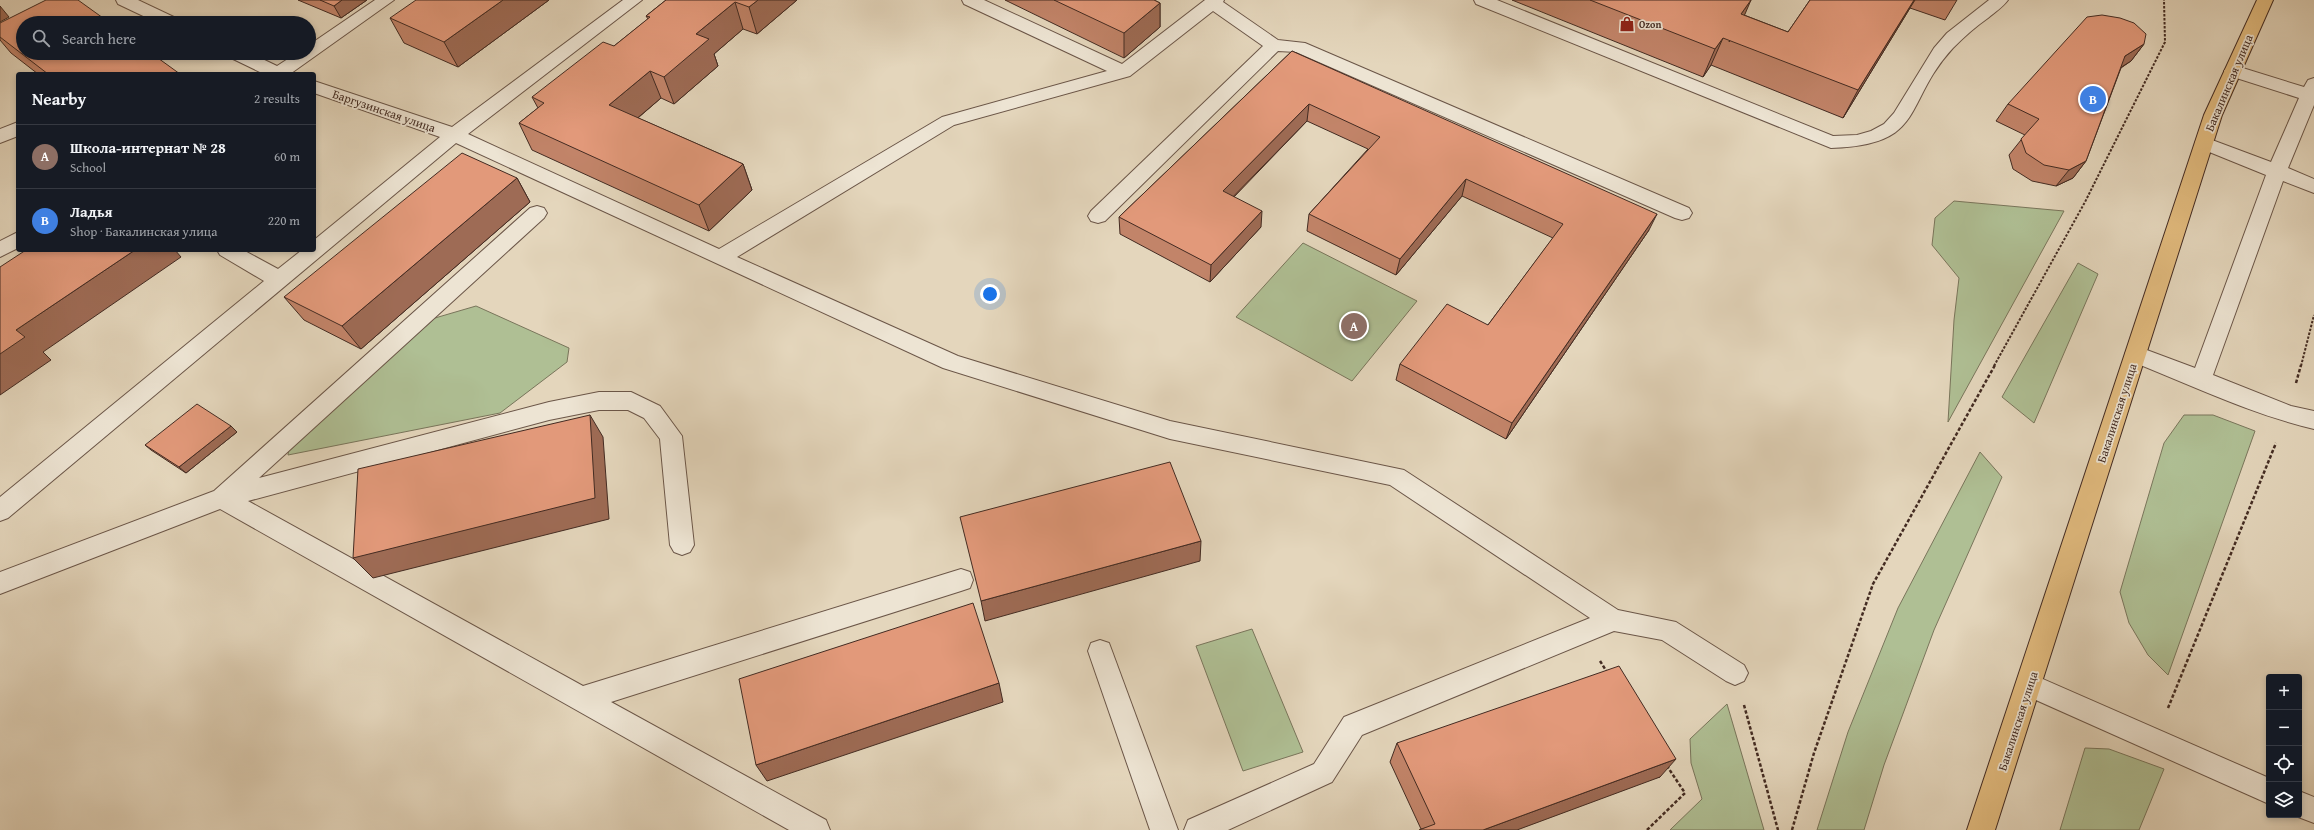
<!DOCTYPE html>
<html lang="en">
<head>
<meta charset="utf-8">
<style>
  :root { --surface:#171b24; --page:#20242c; --text:#f1f3f6; --muted:#9ea1a6; --line:#363941; --accent:#8c9099 }
  body { margin:0; font-family:"Gentium Book Plus",serif; background:var(--page); color:var(--text) }
  .controls { position:absolute; right:12px; bottom:12px; display:grid; overflow:hidden; border-radius:4px; box-shadow:0 2px 6px #0003 }
  .controls button { width:36px; height:36px; display:grid; place-items:center; padding:0; border:0; border-bottom:1px solid var(--line); background:var(--surface); color:var(--text); font:20px sans-serif }
  .you { position:absolute; left:990px; top:294px; width:14px; height:14px; margin:-10px; border:3px solid #fff; border-radius:50%; background:#1a73e8; box-shadow:0 0 0 6px #1a73e833 }
  .badge { display:grid; place-items:center; width:26px; height:26px; border-radius:50%; background:var(--accent); color:#fff; font-size:13px; font-weight:700 }
  .pin { position:absolute; translate:-50% -50%; border:2px solid #fff; box-shadow:0 1px 4px #0006 }
  .list { margin:0; padding:0; list-style:none }
  h2 { display:flex; justify-content:space-between; align-items:center; height:52px; margin:0; padding:0 16px; font-size:17px }
  h2 small { font-size:13px; font-weight:400; color:var(--muted) }
  .list li { display:grid; grid-template-columns:26px 1fr auto; gap:12px; align-items:center; box-sizing:border-box; height:64px; padding:0 16px; border-top:1px solid var(--line) }
  .list b { display:block; font-size:15px; white-space:nowrap }
  .list p { margin:0; font-size:13px; white-space:nowrap; color:var(--muted) }
  .list em { font-size:13px; font-style:normal; color:var(--muted) }
  .icon { flex:none; width:22px; height:22px; fill:none; stroke:currentColor; stroke-width:2; stroke-linecap:round; stroke-linejoin:round }
  .map { position:relative; flex:none; width:2314px; height:830px; overflow:hidden }
  .search { position:absolute; background:var(--surface); box-shadow:0 2px 6px #0003; left:16px; top:16px; width:300px; height:44px; display:flex; align-items:center; gap:10px; box-sizing:border-box; padding:0 14px; border-radius:22px; color:var(--muted); font-size:15px }
  .panel { position:absolute; background:var(--surface); box-shadow:0 2px 6px #0003; left:16px; top:72px; width:300px; height:180px; border-radius:4px }
  .map>svg:first-child { display:block }
  .green { fill:#afbf94; stroke:#79755b }
  .lines { fill:none; stroke-linecap:round; stroke-linejoin:round }
  .minor-casing { stroke:#6b5648; stroke-width:2 }
  .major-casing { stroke:#432b22; stroke-width:2 }
  .path-far1 { stroke:#432b22; stroke-width:2; stroke-dasharray:2.5 1.5; stroke-linecap:butt }
  .path { stroke:#432b22; stroke-width:2.5; stroke-dasharray:3.5 2; stroke-linecap:butt }
  .minor { fill:#ede4d3; fill-rule:evenodd }
  .major { fill:#e2bb7e; fill-rule:evenodd }
  .wall { fill:#c28469; stroke:#432b22 }
  .shaded-wall { fill:#9e6b55; stroke:#432b22 }
  .building { fill:#e2997a; stroke:#432b22 }
  .labels { text-anchor:middle; stroke-width:3.5; stroke-linejoin:round; paint-order:stroke }
  .far-poi-label { font-size:10px; font-weight:bold; fill:#432b22; stroke:#ede4d3; text-anchor:start }
  .street-label { font-size:12px; fill:#432b22; stroke:#ede4d3 }
</style>
</head>
<body>
<div class="map">
<svg width="2314" height="830" viewBox="0 0 2314 830">
  <rect width="100%" height="100%" fill="#e4d6bc"/>
  <filter id="stains"><feTurbulence type="fractalNoise" baseFrequency=".005" numOctaves="4"/><feColorMatrix values="0 0 0 0 .2 0 0 0 0 .09 0 0 0 0 .02 0 0 0 .5 -.17"/></filter>
  <radialGradient id="worn" r=".72"><stop offset=".6" stop-color="#630" stop-opacity="0"/><stop offset="1" stop-color="#630" stop-opacity=".3"/></radialGradient>
  <!-- green -->
  <g class="green">
    <path d="M1954,201L2064,211L1948,422L1954,320L1959,278L1932,245L1935,218Z"/>
    <path d="M1303,243L1417,301L1352,381L1236,317Z"/>
    <path d="M2078,263L2098,274L2034,423L2002,397Z"/>
    <path d="M476,306L569,348L567,362L500,413L288,455L289,448L435,318Z"/>
    <path d="M2184,415H2213L2255,431L2168,675L2148,655L2129,623L2120,592L2164,443Z"/>
    <path d="M1980,452L2002,477L1934,630L1884,765L1864,830H1817L1848,732L1898,608Z"/>
    <path d="M1252,629L1303,752L1243,771L1196,646Z"/>
    <path d="M1727,704L1764,830H1670L1702,799L1691,763L1690,739Z"/>
    <path d="M2085,748L2109,749L2164,769L2139,830H2060Z"/>
  </g>
  <g class="lines">
    <!-- minor casing -->
    <g class="minor-casing">
      <g id="minor">
        <path d="M116,0H138L178,19L181,23H158L118,4Z"/>
        <path d="M375,0H394L290,74H264L229,57L226,53H250L277,66L297,53H309V45Z"/>
        <path d="M623,0H642L468,134L719,249L942,117L1107,71L964,4L962,0H984L1122,64L1205,0H1224L1223,2L1278,40L1305,43L1689,208L1692,213L1689,218L1682,220L1675,218L1296,52L1278,51L1105,221L1098,223L1091,221L1088,216L1091,211L1263,46L1213,11L1130,76L954,125L737,257L958,356L1170,421L1404,470L1618,610L1676,622L1744,665L1748,673L1744,681L1735,685L1726,681L1662,640L1614,631L1362,735L1332,782L1228,830H1184L1188,820L1314,764L1344,717L1590,618L1390,485L1170,439L943,368L456,143L8,518L0,521V497L264,281L220,255L217,250H243L278,269L302,250H314V240L440,137L314,93V81L452,127Z"/>
        <path d="M1474,0H1497L1833,136L1857,135L1871,131L1884,124L1894,113L1934,48L1947,33L1989,0H2008C2003,7 1995,12 1988,18C1975,27 1964,37 1953,48C1902,103 1928,145 1831,148L1476,4Z"/>
        <path d="M2233,65L2304,87L2308,80L2314,78V105L2288,168L2314,179V193L2283,181L2213,375L2291,406L2314,411V429C2250,414 2189,384 2128,360L2125,354L2128,348L2136,346L2195,368L2266,175L2197,147L2195,143L2197,139L2204,137L2271,162L2299,98L2227,75L2224,71L2227,67Z"/>
        <path d="M18,122V136L0,143V129Z"/>
        <path d="M537,206L544,208L547,213L544,218L259,478L549,402L599,392H631L660,406L682,436L694,545L690,552L682,555L674,552L670,545L660,439L644,418L628,410H599L549,420L248,501L583,686L961,569L970,572L973,580L970,588L961,591L611,702L826,820L830,830H789L220,509L0,594V572L214,491L530,208Z"/>
        <path d="M18,232V248L0,257V241Z"/>
        <path d="M1100,640L1109,643L1112,651L1178,830H1150L1088,651L1091,643Z"/>
        <path d="M2029,673L2269,778V804L2020,693L2016,685L2020,677Z"/>
        <path d="M2299,791L2314,797V823L2293,815H2299Z"/>
      </g>
    </g>
    <!-- major casing -->
    <g class="major-casing">
      <path id="major" d="M2257,0H2273L2222,115L1995,830H1967L2204,115Z"/>
    </g>
    <!-- path-far1 -->
    <g class="path-far1">
      <path d="M1994,366L2085,202L2165,42L2164,0"/>
      <path d="M2301,366L2314,315"/>
    </g>
    <!-- path -->
    <g class="path">
      <path d="M2296,383L2301,365"/>
      <path d="M1600,661L1607,672"/>
      <path d="M1744,705L1778,830"/>
      <path d="M2168,708L2276,443"/>
      <path d="M1647,830L1685,793L1667,766"/>
      <path d="M1792,830L1814,753L1873,584L1995,365"/>
    </g>
    <!-- minor -->
    <use href="#minor" class="minor"/>
    <!-- major -->
    <use href="#major" class="major"/>
  </g>
  <!-- wall -->
  <g class="wall">
    <path d="M298,0H367L341,18Z"/>
    <path d="M549,0L458,67L404,43L390,18Z"/>
    <path d="M666,0H797L757,34L743,29L714,54L718,66L674,104L661,98L638,118L743,164L752,190L709,231L532,150L519,123L538,108L532,97L614,46L648,19L646,16Z"/>
    <path d="M1005,0H1154L1160,3V27L1124,58Z"/>
    <path d="M1512,0H1750L1744,15L1788,32L1810,0H1957L1945,20L1910,8L1843,118L1711,65L1703,77Z"/>
    <path d="M0,23L180,74H38L11,53L0,40Z"/>
    <path d="M2144,44L2131,61L2121,68L2086,161L2073,178L2056,186L2032,181L2013,169L2009,155L2025,135L1996,121L2008,104Z"/>
    <path d="M1292,51L1649,230L1506,439L1396,380L1400,364L1488,325L1553,238L1462,196L1396,275L1307,231L1309,214L1368,149L1307,121L1234,197L1261,227L1210,282L1120,234L1119,217Z"/>
    <path d="M517,178L530,202L361,349L304,320L284,297Z"/>
    <path d="M231,426L237,432L186,473L151,450L145,445Z"/>
    <path d="M1397,743L1660,777L1421,829L1390,762Z"/>
  </g>
  <!-- shaded-wall -->
  <g class="shaded-wall">
    <path d="M342,0H367L341,18L334,6Z"/>
    <path d="M503,0H549L458,67L444,42Z"/>
    <path d="M758,0H797L757,34L749,7Z"/>
    <path d="M1751,0L1739,28L1729,42L1741,14Z"/>
    <path d="M1914,0H1915L1910,8L1843,118L1858,90Z"/>
    <path d="M735,2L743,29L714,54L718,66L674,104L664,77L696,34Z"/>
    <path d="M1160,3V27L1124,58V33Z"/>
    <path d="M0,6L9,17L0,22Z"/>
    <path d="M1723,38L1711,65L1703,77L1715,49Z"/>
    <path d="M2144,44L2131,61L2112,73L2125,56Z"/>
    <path d="M650,71L661,98L621,132L609,105Z"/>
    <path d="M1309,104L1307,121L1222,208L1223,191Z"/>
    <path d="M2086,161L2073,178L2056,186L2069,170Z"/>
    <path d="M743,164L752,190L709,231L699,205Z"/>
    <path d="M517,178L530,202L361,349L342,326Z"/>
    <path d="M1466,179L1462,196L1396,275L1400,259Z"/>
    <path d="M1262,211L1261,227L1210,282L1211,265Z"/>
    <path d="M1657,214L1649,230L1506,439L1512,423Z"/>
    <path d="M135,250H175L181,257L43,352L51,360L0,395V354L16,330Z"/>
    <path d="M590,415L603,437L609,519L373,578L353,558Z"/>
    <path d="M231,426L237,432L186,473L179,467Z"/>
    <path d="M1201,541L1200,561L985,621L981,601Z"/>
    <path d="M999,683L1003,702L767,781L756,765Z"/>
    <path d="M1676,759L1660,777L1517,830H1483Z"/>
  </g>
  <!-- building -->
  <g class="building">
    <path d="M46,0H78L110,23H23V53H151L180,74H48L0,37V23Z"/>
    <path d="M320,0H342L334,6Z"/>
    <path d="M416,0H503L444,42L390,18Z"/>
    <path d="M666,0H758L749,7L735,2L696,34L709,39L664,77L650,71L609,105L743,164L699,205L519,123L544,103L532,97L603,42L614,46L650,17L646,16Z"/>
    <path d="M1054,0H1154L1160,3L1124,33Z"/>
    <path d="M1590,0H1751L1741,14L1788,32L1810,0H1914L1858,90L1723,38L1715,49Z"/>
    <path d="M2102,15L2120,18L2134,23L2146,34L2144,44L2125,56L2086,161L2069,170L2044,165L2026,153L2021,139L2039,119L2008,104L2087,17Z"/>
    <path d="M1292,51L1657,214L1512,423L1400,364L1447,304L1488,325L1563,224L1466,179L1400,259L1309,214L1380,137L1309,104L1223,191L1262,211L1211,265L1119,217Z"/>
    <path d="M462,153L517,178L342,326L284,297Z"/>
    <path d="M26,250H135L16,330L25,337L0,354V267Z"/>
    <path d="M197,404L231,426L179,467L145,445Z"/>
    <path d="M590,415L595,498L353,558L358,469Z"/>
    <path d="M1170,462L1201,541L981,601L960,517Z"/>
    <path d="M973,603L999,683L756,765L739,679Z"/>
    <path d="M1619,666L1676,759L1483,830H1419L1435,824L1397,743Z"/>
  </g>
  <!-- icons -->
  <defs>
    <g id="shop-bare" transform="scale(1.2)"><path d="M-5-2.5h2.3a2.7 3.5 0 0 1 5.4 0H5L5.5 6h-11ZM-1.5-2.5h3a1.5 2.3 0 0 0-3 0Z" fill="#8f2418" stroke="#ede4d3" stroke-width="2.5" paint-order="stroke"/></g>
  </defs>
  <g fill-rule="evenodd">
    <use href="#shop-bare" x="1627" y="24"/>
  </g>
  <g class="labels">
    <!-- far-poi labels -->
    <g class="far-poi-label">
      <text x="1639" y="28">Ozon</text>
    </g>
    <!-- street labels -->
    <g class="street-label">
      <text transform="translate(2229 83) rotate(-67)" y="4">Бакалинская улица</text>
      <text transform="translate(384 111) rotate(19)" y="4">Баргузинская улица</text>
      <text transform="translate(2117 413) rotate(-72)" y="4">Бакалинская улица</text>
      <text transform="translate(2018 721) rotate(-72)" y="4">Бакалинская улица</text>
    </g>
  </g>
  <rect width="100%" height="100%" filter="url(#stains)"/>
  <rect width="100%" height="100%" fill="url(#worn)"/>
</svg>
<div class="controls">
<button>+</button>
<button>−</button>
<button><svg class="icon" aria-label="locate" viewBox="0 0 24 24"><circle cx="12" cy="12" r="6"/><path d="M12 2v4M12 18v4M2 12h4M18 12h4"/></svg></button>
<button><svg class="icon" aria-label="layers" viewBox="0 0 24 24"><path d="M12 4l9 5-9 5-9-5zM3 14l9 5 9-5"/></svg></button>
</div>
<div class="you"></div>
<div class="pin badge" style="left:1354px;top:326px;background:#8d6e63">A</div>
<div class="pin badge" style="left:2093px;top:99px;background:#3f7fe0">B</div>
<div class="search"><svg class="icon" aria-label="search" viewBox="0 0 24 24"><circle cx="10" cy="10" r="6"/><path d="M15 15l6 6"/></svg>Search here</div>
<section class="panel">
<h2>Nearby<small>2 results</small></h2>
<ul class="list">
<li><span class="badge" style="background:#8d6e63">A</span><div><b>Школа-интернат № 28</b><p>School</p></div><em>60 m</em></li>
<li><span class="badge" style="background:#3f7fe0">B</span><div><b>Ладья</b><p>Shop · Бакалинская улица</p></div><em>220 m</em></li>
</ul>
</section>
</div>
</body>
</html>
